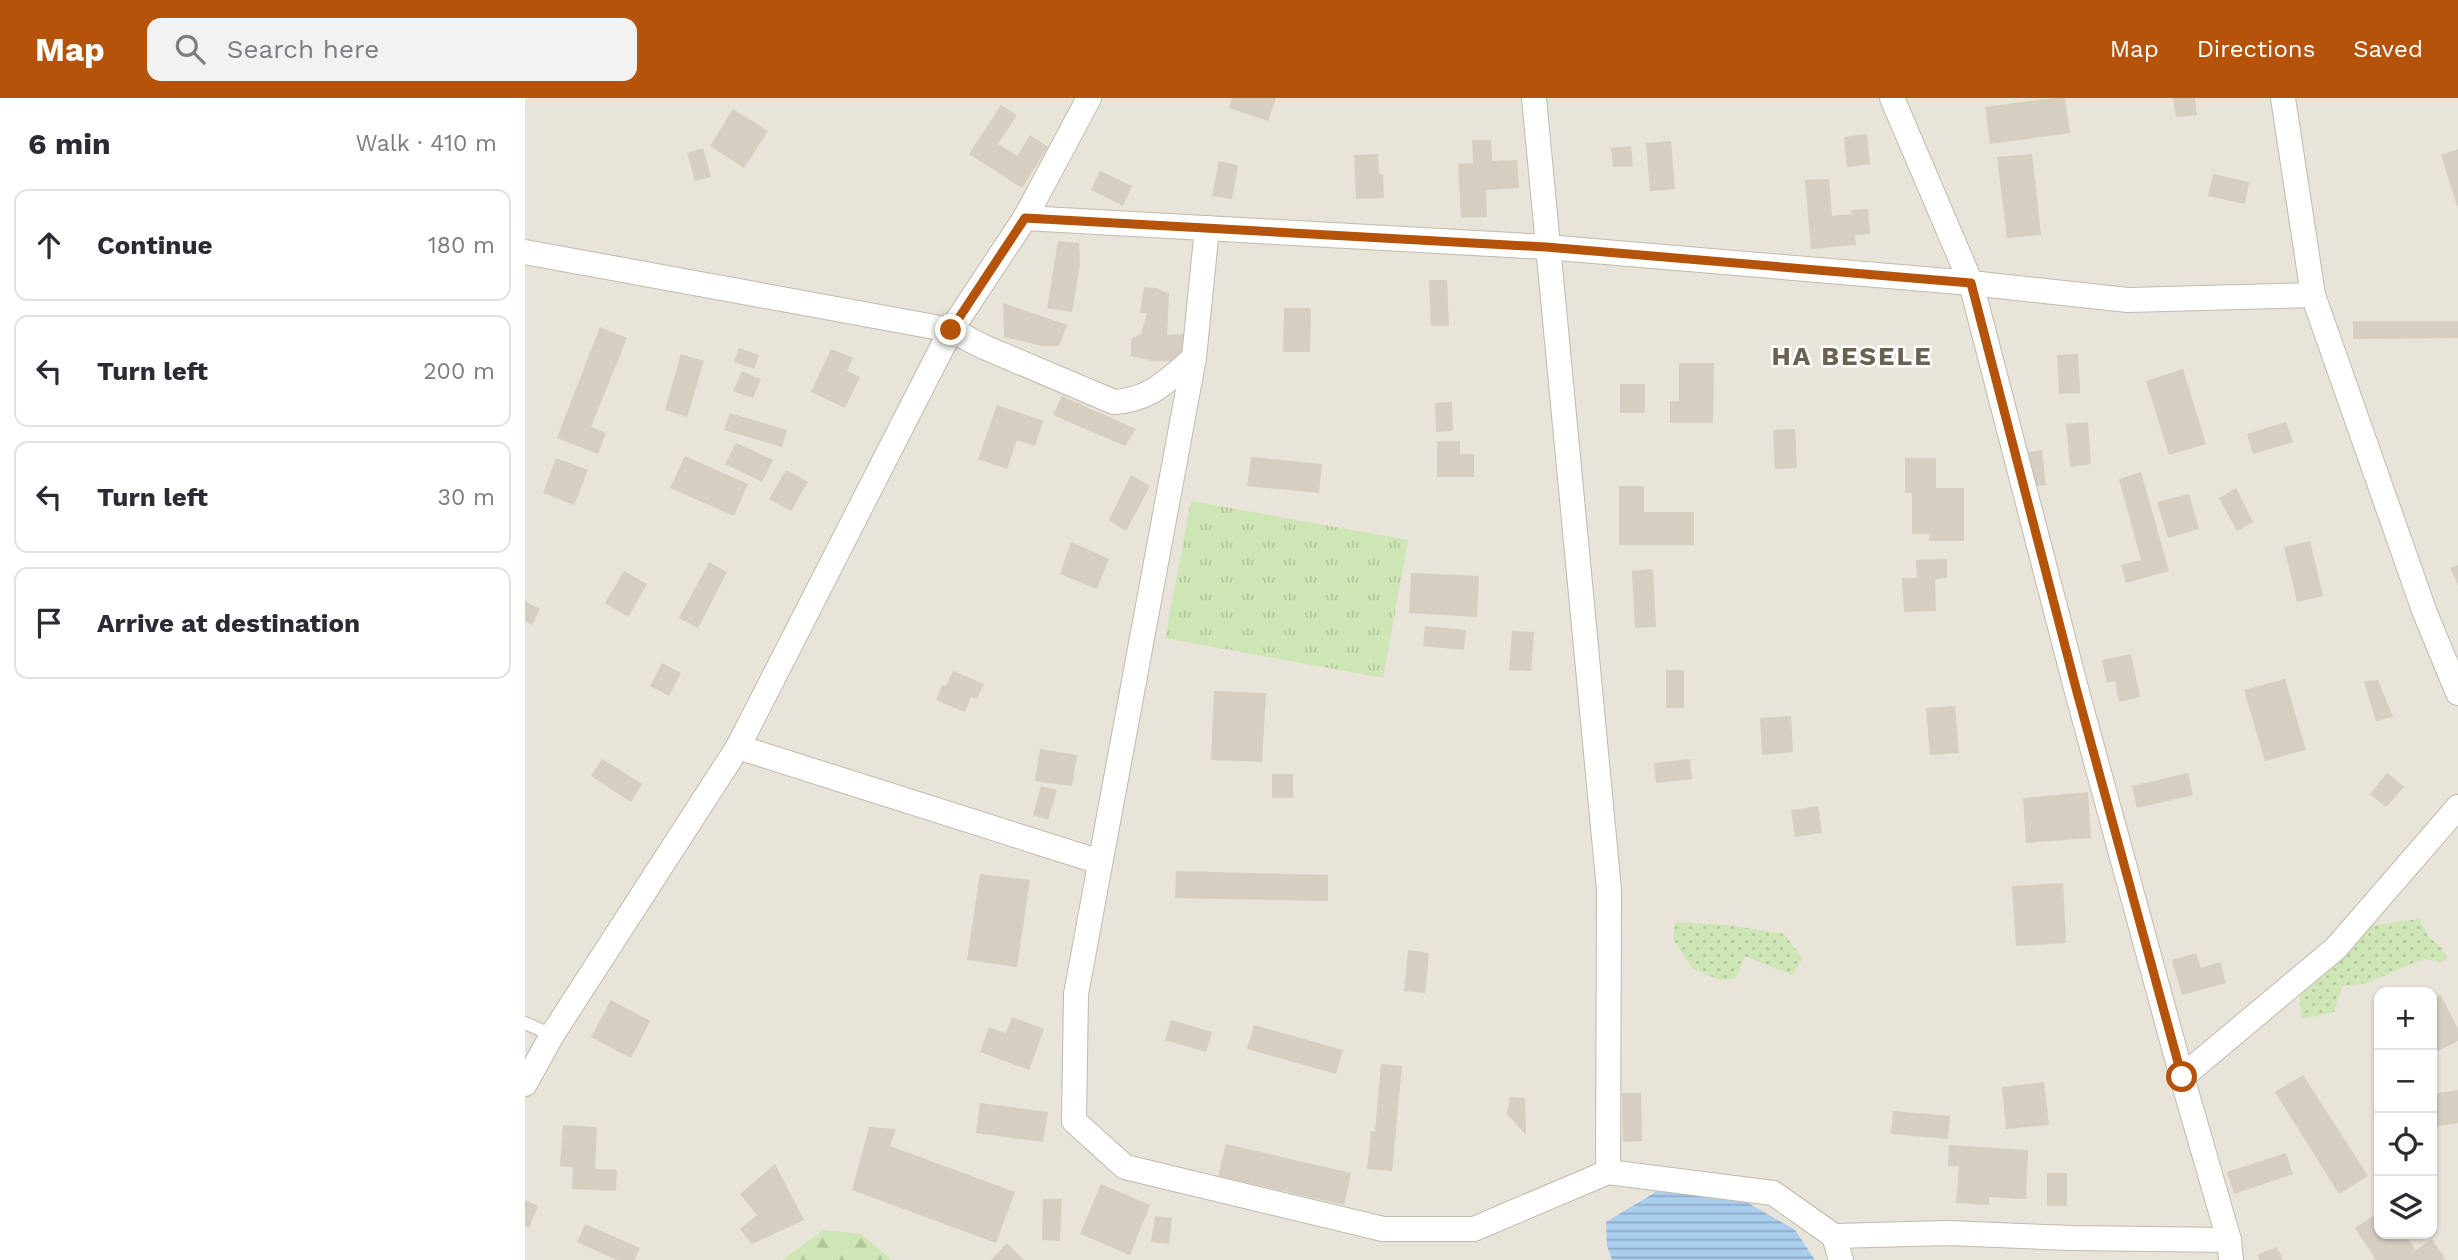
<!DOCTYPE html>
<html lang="en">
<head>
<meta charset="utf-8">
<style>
  :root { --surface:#fff; --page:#f2f2f3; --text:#2b2b33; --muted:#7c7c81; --line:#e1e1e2; --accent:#b45309 }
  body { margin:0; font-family:"Work Sans",sans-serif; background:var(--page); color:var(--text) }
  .controls { position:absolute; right:21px; bottom:21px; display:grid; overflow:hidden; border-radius:14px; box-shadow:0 2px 5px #0004 }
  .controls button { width:63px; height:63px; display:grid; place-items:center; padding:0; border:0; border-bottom:2px solid var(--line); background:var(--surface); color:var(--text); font:35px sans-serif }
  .stop { position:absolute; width:21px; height:21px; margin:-16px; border:5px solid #b45309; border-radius:50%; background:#fff }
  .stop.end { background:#b45309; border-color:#fff; box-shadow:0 2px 7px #0008 }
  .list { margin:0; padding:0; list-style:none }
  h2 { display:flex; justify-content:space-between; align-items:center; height:91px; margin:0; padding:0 28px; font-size:30px }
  h2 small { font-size:23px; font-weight:400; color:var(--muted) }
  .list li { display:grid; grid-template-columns:46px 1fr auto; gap:21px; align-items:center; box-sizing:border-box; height:112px; margin:0 14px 14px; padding:0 14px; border:2px solid var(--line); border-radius:14px }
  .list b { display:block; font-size:26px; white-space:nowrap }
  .list em { font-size:23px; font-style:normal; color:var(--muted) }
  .icon { flex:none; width:38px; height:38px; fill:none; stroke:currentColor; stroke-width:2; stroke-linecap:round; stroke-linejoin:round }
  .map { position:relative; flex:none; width:1933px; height:1162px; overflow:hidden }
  header { display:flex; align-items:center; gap:42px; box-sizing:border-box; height:98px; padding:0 35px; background:var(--accent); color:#fff }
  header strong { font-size:33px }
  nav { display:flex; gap:38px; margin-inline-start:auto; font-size:24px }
  .search { width:490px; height:63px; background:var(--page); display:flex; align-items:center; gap:18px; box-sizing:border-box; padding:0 24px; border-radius:14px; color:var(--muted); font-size:26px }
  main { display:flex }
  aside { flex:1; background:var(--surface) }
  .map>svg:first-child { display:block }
  .residential { fill:#e8e4d9; fill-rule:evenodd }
  .grass { fill:url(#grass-tufts) }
  .forest { fill:url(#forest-firs) }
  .park { fill:url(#park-dots) }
  .water { fill:url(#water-rules) }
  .building { fill:#d6cec0 }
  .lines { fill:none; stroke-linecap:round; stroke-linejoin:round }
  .lane-casing { stroke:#c0baad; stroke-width:14 }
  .street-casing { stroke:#c0baad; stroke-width:26 }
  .lane { stroke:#fff; stroke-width:12 }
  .street { stroke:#fff; stroke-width:24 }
  .route { stroke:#b45309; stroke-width:9 }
  .labels { text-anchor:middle; stroke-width:5; stroke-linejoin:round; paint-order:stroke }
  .district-label { font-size:26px; font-weight:bold; letter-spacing:2px; fill:#6a6150; stroke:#fff }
</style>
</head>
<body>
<header>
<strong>Map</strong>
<div class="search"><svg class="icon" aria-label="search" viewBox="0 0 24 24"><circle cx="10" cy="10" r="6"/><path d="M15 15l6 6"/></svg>Search here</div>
<nav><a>Map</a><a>Directions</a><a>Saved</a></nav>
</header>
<main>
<aside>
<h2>6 min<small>Walk · 410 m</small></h2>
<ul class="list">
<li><svg class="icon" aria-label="ahead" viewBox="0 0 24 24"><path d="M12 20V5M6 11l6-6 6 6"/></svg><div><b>Continue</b></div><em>180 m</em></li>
<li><svg class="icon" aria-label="left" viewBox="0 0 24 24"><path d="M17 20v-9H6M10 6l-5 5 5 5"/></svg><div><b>Turn left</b></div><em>200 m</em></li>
<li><svg class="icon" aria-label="left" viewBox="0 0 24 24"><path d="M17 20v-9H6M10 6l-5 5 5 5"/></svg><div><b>Turn left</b></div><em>30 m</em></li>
<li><svg class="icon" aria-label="arrive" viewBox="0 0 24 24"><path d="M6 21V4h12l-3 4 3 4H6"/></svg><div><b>Arrive at destination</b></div></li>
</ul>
</aside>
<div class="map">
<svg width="1933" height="1162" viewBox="0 0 1933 1162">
  <defs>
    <pattern id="grass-tufts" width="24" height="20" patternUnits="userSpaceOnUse" patternTransform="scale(1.75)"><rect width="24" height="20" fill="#cee6b5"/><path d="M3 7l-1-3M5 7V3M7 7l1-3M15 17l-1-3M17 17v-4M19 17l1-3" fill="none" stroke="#b2c69c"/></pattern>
    <pattern id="forest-firs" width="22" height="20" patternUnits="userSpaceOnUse" patternTransform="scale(1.75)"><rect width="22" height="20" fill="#cee6b5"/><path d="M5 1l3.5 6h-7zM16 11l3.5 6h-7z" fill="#b2c69c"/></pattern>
    <pattern id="park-dots" width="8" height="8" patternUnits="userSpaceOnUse" patternTransform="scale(1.75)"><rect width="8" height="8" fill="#cee6b5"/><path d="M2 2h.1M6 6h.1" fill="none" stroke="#b2c69c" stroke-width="1.8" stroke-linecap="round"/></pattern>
    <pattern id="water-rules" width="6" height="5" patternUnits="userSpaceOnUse" patternTransform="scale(1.75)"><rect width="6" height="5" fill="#aaceee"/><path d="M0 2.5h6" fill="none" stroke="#8ca9c2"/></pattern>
  </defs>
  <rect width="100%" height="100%" fill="#f4f2ea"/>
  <!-- residential -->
  <path class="residential" d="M0,0H1933V1162H0ZM1854,894H1907V1136H1854Z"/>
  <!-- grass -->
  <path class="grass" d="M666,403L883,442L858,580L640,540Z"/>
  <!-- forest -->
  <path class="forest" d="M299,1132L336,1136L367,1162H257Z"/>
  <!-- park -->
  <g class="park">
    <path d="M1894,821L1904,839L1917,850L1922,860L1916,864L1898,861L1842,885L1817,888L1809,914L1777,921L1774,892L1807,860L1829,851L1837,829Z"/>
    <path d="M1150,824L1203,827L1259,836L1278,861L1267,877L1220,858L1211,880L1195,882L1168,871L1148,841Z"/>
  </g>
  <!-- water -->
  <path class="water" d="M1139,1089L1197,1090L1270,1132L1290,1162H1087L1082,1148L1081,1124Z"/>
  <!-- building -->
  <g class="building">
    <path d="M707,0H751L743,23L704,10Z"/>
    <path d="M1529,0H1540L1545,35L1465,46L1460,9Z"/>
    <path d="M1648,0H1670L1672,17L1651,19Z"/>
    <path d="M476,7L492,17L473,46L492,58L505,37L523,49L497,90L444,56Z"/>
    <path d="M208,11L243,33L219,70L185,48Z"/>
    <path d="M1342,36L1345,66L1322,69L1319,39Z"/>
    <path d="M947,42H966L967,63L992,62L994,90L961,92L962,119L936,120L933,66L948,65Z"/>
    <path d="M1146,43L1150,91L1125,93L1121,45Z"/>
    <path d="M1106,48L1108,68L1088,69L1086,50Z"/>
    <path d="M178,50L186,79L170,83L162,55Z"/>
    <path d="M1933,51V108H1932L1916,57Z"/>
    <path d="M853,56L854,76H858L859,100L831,101L829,57Z"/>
    <path d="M1507,56L1516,137L1482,140L1472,59Z"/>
    <path d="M694,63L713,67L707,101L687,98Z"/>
    <path d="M575,73L607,88L598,108L566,92Z"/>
    <path d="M1688,76L1724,84L1720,106L1683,98Z"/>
    <path d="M1304,81L1307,118L1327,116L1326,112L1343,111L1345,136L1330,137L1331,147L1286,151L1280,82Z"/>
    <path d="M533,143L554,145L555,166L547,214L522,210Z"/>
    <path d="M904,182H922L924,228H906Z"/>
    <path d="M619,189L632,190L644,196L642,237L659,236L661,245L658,263H628L606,258V241L616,236L622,215H615Z"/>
    <path d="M478,205L542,227L534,248H517L479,239Z"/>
    <path d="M759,210H786L785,254H758Z"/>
    <path d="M1828,223H1933V240L1828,241Z"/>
    <path d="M75,229L102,240L66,329L81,335L73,356L32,340Z"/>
    <path d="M214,250L234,257L229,271L209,264Z"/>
    <path d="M306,251L328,260L322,273L335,279L320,310L286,294Z"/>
    <path d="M156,256L179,263L162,319L140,312Z"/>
    <path d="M1553,256L1555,295L1534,296L1532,257Z"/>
    <path d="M1154,265H1189L1188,325H1145V303H1154Z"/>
    <path d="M1658,271L1681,346L1644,357L1621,283Z"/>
    <path d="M217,273L236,281L228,300L208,293Z"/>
    <rect x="1095" y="286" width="25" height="29"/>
    <path d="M537,298L611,331L600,348L528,317Z"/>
    <path d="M927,304L928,333L911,334L910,305Z"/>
    <path d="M472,307L518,323L510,348L492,342L482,371L453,361Z"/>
    <path d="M205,315L262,332L257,349L199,332Z"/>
    <path d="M1563,324L1566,366L1545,369L1541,326Z"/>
    <path d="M1761,324L1768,344L1728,356L1722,336Z"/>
    <path d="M1270,331L1272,370L1250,371L1248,332Z"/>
    <path d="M912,343H935V356H949V379H912Z"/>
    <path d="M211,345L248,362L237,384L200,366Z"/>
    <path d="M1517,352L1521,387L1503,389L1498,355Z"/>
    <path d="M160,358L223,386L209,418L145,390Z"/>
    <path d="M726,359L797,366L794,395L722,388Z"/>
    <path d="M31,360L63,372L49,407L18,395Z"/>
    <path d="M1380,360H1411V390H1439V443H1404V436H1387V395H1380Z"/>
    <path d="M261,372L283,384L266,413L244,401Z"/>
    <path d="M1616,374L1644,473L1601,485L1596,467L1616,462L1594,381Z"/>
    <path d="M606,377L625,388L601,433L584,422Z"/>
    <path d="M1094,388H1119V414H1169V447H1094Z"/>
    <path d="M1711,390L1728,424L1712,433L1694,400Z"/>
    <path d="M1664,396L1674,431L1643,440L1632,404Z"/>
    <path d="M1785,443L1798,498L1772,504L1759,449Z"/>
    <path d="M546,444L584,461L572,491L535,476Z"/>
    <path d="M1422,461V480L1410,481L1411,513L1379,514L1377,480H1392L1391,462Z"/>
    <path d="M184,464L202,474L173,530L154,520Z"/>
    <path d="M1933,467V487L1925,470Z"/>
    <path d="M1128,471L1131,529L1110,530L1107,473Z"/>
    <path d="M99,473L122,486L103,519L80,505Z"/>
    <path d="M886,475L954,478L952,519L884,515Z"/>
    <path d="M0,503L15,511L7,527L0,523Z"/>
    <path d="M900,528L941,532L939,552L898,548Z"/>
    <path d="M987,533L1009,534L1006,573L984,572Z"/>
    <path d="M1606,556L1615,599L1594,604L1590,583L1582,585L1577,562Z"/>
    <path d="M137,565L156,575L144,598L125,588Z"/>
    <rect x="1141" y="572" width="18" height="38"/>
    <path d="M428,573L459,586L452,601L446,599L440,614L411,602L417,587L421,588Z"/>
    <path d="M1760,581L1781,652L1740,663L1719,592Z"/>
    <path d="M1853,582L1868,619L1851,623L1839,583Z"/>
    <path d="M689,593L741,595L737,664L686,662Z"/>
    <path d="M1430,608L1434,655L1405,657L1401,610Z"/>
    <path d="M1266,618L1268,654L1237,657L1235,620Z"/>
    <path d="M515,651L552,657L547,688L510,683Z"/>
    <path d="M77,661L117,686L106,704L66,678Z"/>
    <path d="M1165,661L1167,681L1131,685L1129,665Z"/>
    <path d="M1663,675L1668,697L1612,710L1607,688Z"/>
    <path d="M1862,675L1879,689L1861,709L1845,696Z"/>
    <rect x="747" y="676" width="21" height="24"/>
    <path d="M516,688L532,692L523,722L508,717Z"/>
    <path d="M1563,694L1566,740L1501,745L1498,700Z"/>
    <path d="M1293,708L1297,735L1270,739L1266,712Z"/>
    <path d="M651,773L803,777V803L650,800Z"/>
    <path d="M455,776L505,782L492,869L442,862Z"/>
    <path d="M1538,785L1541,845L1491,848L1487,788Z"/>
    <path d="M883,852L904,855L900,895L879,893Z"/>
    <path d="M1671,855L1676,870L1695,864L1701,885L1657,897L1647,862Z"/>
    <path d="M1916,897L1933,931V943L1913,953L1907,940V902Z"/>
    <path d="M86,902L125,923L106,960L66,939Z"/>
    <path d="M487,919L519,931L504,972L455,954L464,929L481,935Z"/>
    <path d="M646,922L687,934L681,954L640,942Z"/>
    <path d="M729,927L818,952L811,976L722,951Z"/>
    <path d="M856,966L877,968L867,1073L842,1071L846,1033L850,1034Z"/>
    <path d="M1778,977L1843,1078L1814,1096L1750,994Z"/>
    <path d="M1519,984L1524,1027L1481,1031L1477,989Z"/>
    <path d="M1933,992V1025L1909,1029L1907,996Z"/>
    <path d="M1097,995H1116L1117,1043L1098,1044Z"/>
    <path d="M985,999L1000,1000L1001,1037L982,1016Z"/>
    <path d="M455,1005L523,1014L518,1044L451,1035Z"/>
    <path d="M1368,1013L1425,1018L1423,1041L1366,1036Z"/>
    <path d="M38,1027L72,1029L70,1071L92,1072L91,1093L47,1091L48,1069L35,1068Z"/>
    <path d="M344,1029L371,1031L365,1048L490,1094L471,1145L327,1092Z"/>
    <path d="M701,1046L826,1075L819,1107L693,1078Z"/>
    <path d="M1424,1047L1503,1052L1501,1101L1464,1099V1107L1431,1105L1434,1068H1423Z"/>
    <path d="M1761,1055L1768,1076L1709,1096L1702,1074Z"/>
    <path d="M250,1066L279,1122L227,1146L215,1131L232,1117L215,1096Z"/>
    <rect x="1522" y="1075" width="20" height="33"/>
    <path d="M576,1086L625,1107L605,1157L555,1136Z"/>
    <path d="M518,1101H537L535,1143L517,1142Z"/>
    <path d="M0,1102L13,1108L4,1130L0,1128Z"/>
    <path d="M1854,1114V1136H1880L1891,1152L1907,1141L1921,1162H1851L1830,1130Z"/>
    <path d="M630,1118L647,1120L644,1146L626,1144Z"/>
    <path d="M60,1126L115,1150L109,1162H92L52,1144Z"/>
    <path d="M482,1145L499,1162H466Z"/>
    <path d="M1752,1149L1758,1162H1735L1732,1157Z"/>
  </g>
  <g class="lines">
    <!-- lane casing -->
    <g class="lane-casing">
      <path id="lane" d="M0,925L27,937"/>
    </g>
    <!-- street casing -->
    <g class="street-casing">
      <g id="street">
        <path d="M1009,0L1084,792L1083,1074"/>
        <path d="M1367,0L1446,185L1552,594L1657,979L1704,1142L1706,1162"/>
        <path d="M1758,0L1788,197L1900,515L1933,595"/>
        <path d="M500,120L1021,149L1446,185L1603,202L1788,197"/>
        <path d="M682,130L669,260L551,896L549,1023L600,1069L858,1131H949L1083,1074L1248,1095L1309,1138L1316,1162"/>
        <path d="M0,154L426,232L459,249L589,304C625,302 642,283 669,260"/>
        <path d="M213,649L575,764"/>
        <path d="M1657,979L1811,850L1933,709"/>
        <path d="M0,986L27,937L213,649L426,232L500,120L564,0"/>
        <path d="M1309,1138L1423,1135L1546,1140L1704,1142"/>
      </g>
    </g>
    <!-- lane -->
    <use href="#lane" class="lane"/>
    <!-- street -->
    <use href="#street" class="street"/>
  </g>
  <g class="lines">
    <!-- route -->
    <path class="route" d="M426,232L500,120L1021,149L1446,185L1552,594L1657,979"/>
  </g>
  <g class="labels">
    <!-- district labels -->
    <g class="district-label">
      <text x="1327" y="267">HA BESELE</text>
    </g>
  </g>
</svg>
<div class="controls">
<button>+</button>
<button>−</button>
<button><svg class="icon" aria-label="locate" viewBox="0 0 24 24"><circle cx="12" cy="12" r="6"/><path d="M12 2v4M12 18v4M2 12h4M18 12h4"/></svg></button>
<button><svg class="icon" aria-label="layers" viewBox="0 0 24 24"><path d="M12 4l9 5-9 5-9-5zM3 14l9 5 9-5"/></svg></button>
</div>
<div class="stop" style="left:1657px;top:979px"></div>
<div class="stop end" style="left:426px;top:232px"></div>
</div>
</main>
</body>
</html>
